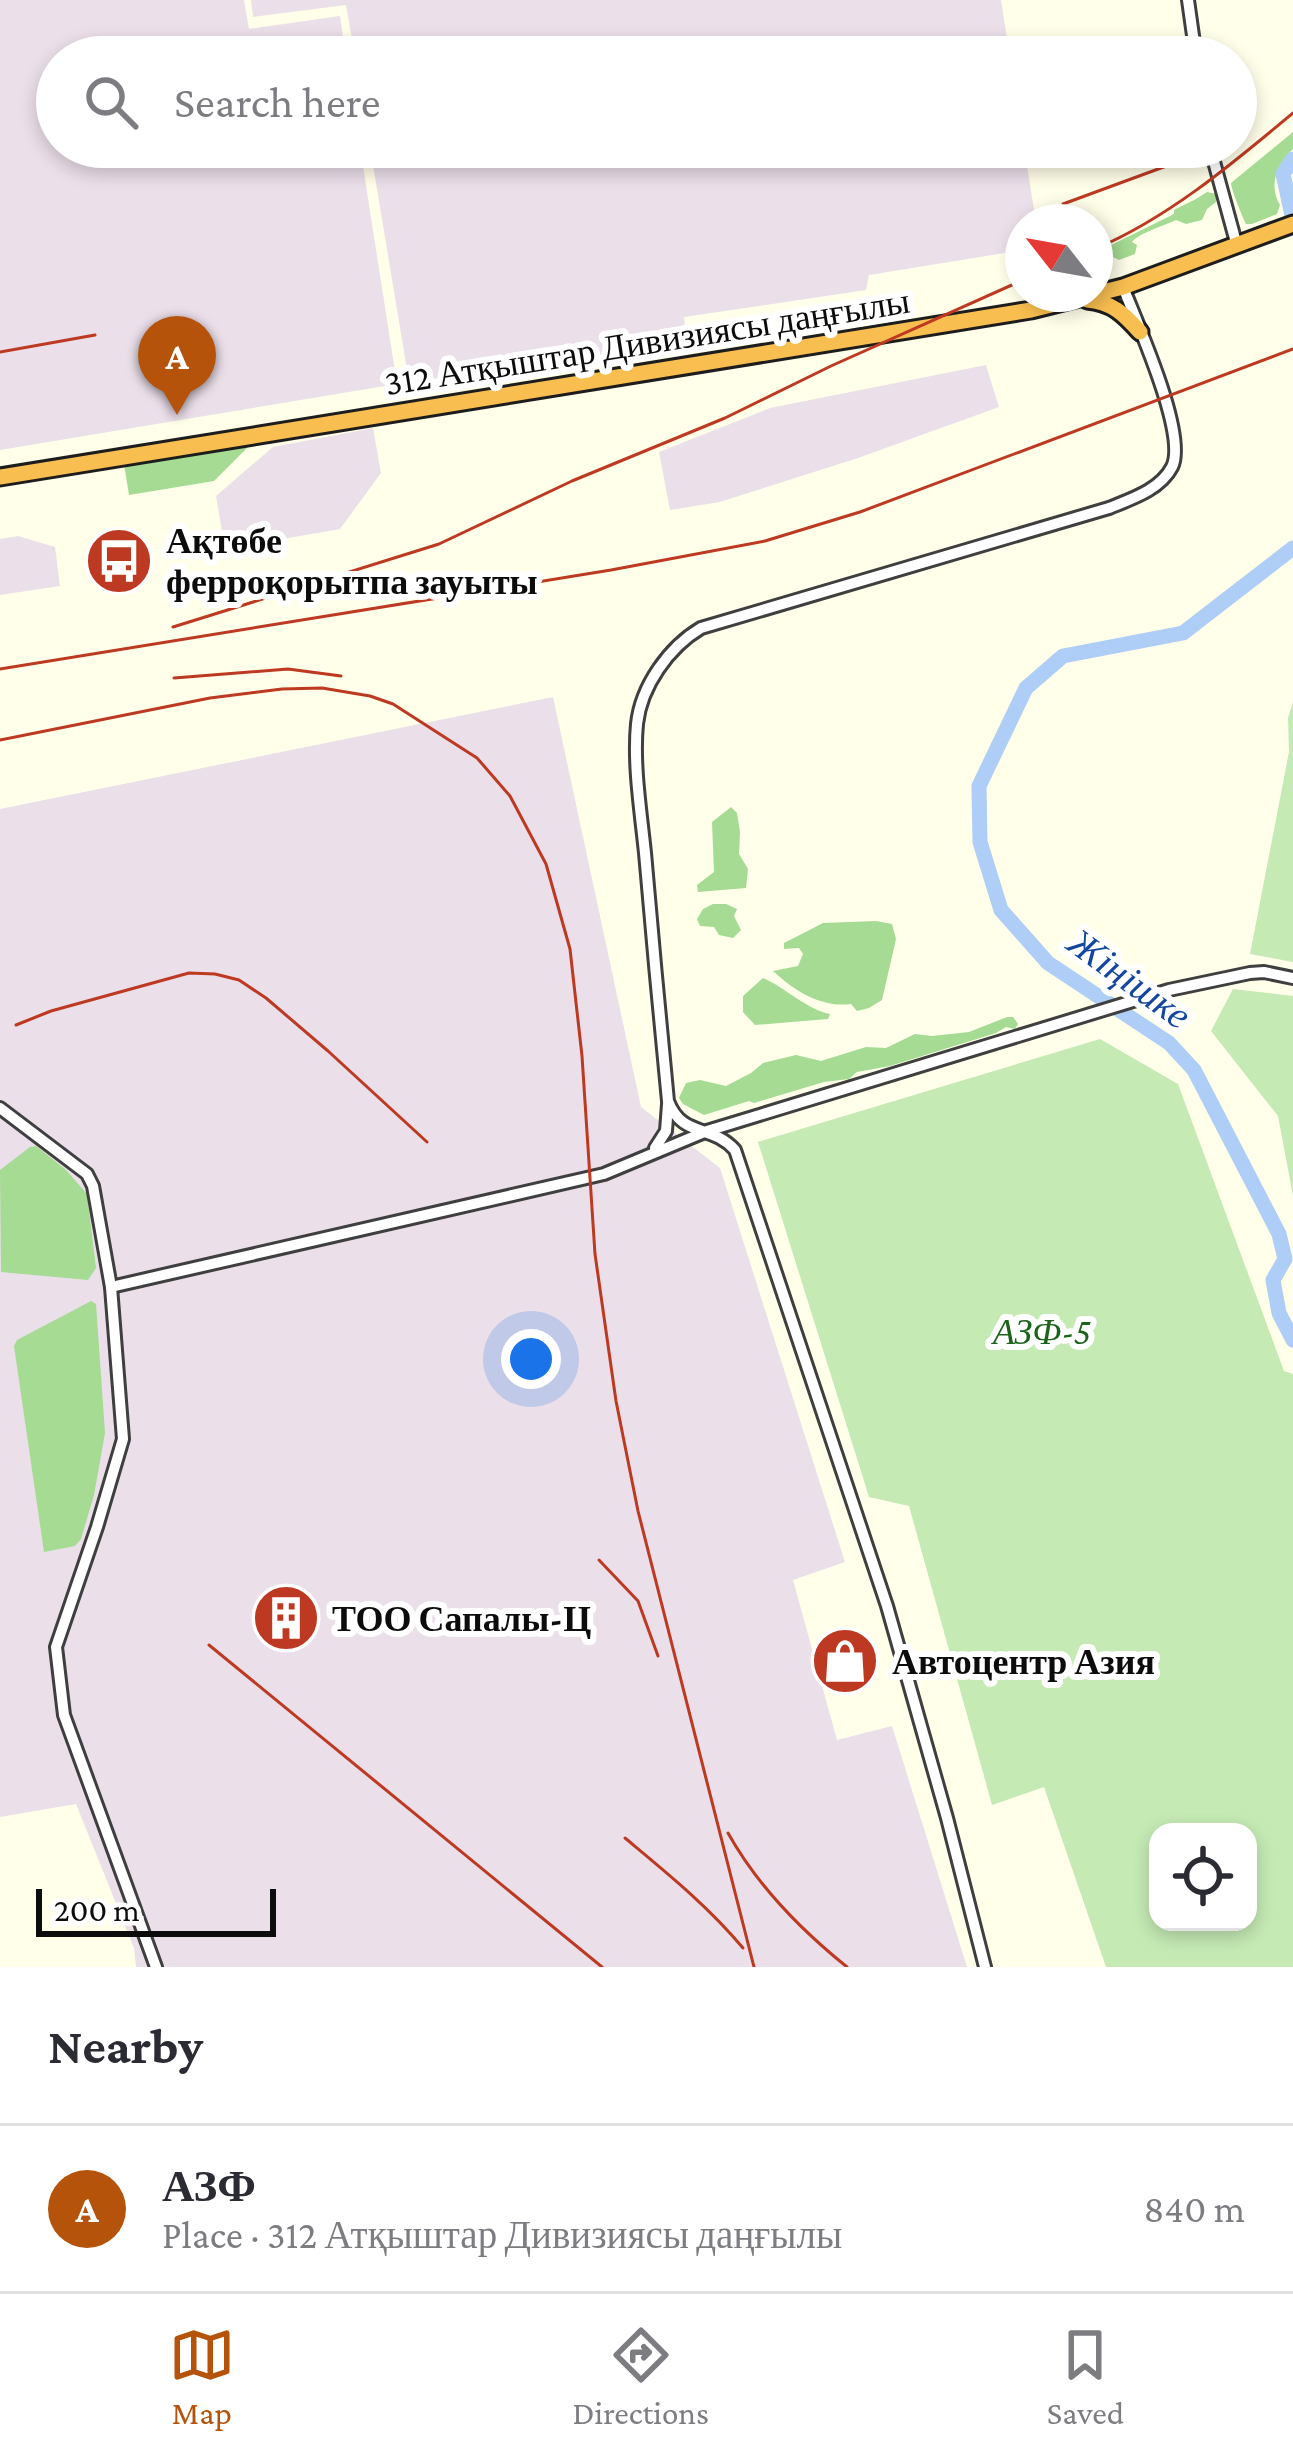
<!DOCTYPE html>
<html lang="en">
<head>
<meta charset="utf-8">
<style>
  :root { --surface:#fff; --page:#f2f2f3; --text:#2b2b33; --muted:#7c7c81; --line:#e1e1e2; --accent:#b45309 }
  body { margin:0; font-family:"Crimson Pro",serif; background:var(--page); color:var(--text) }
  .controls { position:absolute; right:36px; bottom:36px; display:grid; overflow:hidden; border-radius:24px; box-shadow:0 6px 18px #0003 }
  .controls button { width:108px; height:108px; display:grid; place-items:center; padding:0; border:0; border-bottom:3px solid var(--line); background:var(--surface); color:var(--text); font:60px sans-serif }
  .compass { position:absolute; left:1005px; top:204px; width:108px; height:108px; border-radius:50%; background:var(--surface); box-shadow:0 6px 18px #0003; rotate:301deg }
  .scale { position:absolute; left:36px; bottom:30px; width:240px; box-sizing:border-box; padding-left:12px; border:6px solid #0c0c0c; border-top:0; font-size:33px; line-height:42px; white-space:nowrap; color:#0c0c0c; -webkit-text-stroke:9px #fff; paint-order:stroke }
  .you { position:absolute; left:531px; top:1359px; width:42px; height:42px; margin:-30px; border:9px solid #fff; border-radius:50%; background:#1a73e8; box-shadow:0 0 0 18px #1a73e833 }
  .badge { display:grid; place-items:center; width:78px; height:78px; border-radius:50%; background:var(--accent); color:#fff; font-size:39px; font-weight:700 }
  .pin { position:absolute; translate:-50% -99px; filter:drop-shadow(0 3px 6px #0008) }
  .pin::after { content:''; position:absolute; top:63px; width:42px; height:36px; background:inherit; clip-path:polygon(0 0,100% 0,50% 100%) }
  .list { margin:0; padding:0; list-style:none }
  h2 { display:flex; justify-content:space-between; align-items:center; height:156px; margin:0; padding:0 48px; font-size:51px }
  h2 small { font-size:39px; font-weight:400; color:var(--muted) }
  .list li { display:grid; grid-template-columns:78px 1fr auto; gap:36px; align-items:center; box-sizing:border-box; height:168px; padding:0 48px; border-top:3px solid var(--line) }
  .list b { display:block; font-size:45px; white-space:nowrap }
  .list p { margin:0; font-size:39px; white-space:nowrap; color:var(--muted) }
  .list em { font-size:39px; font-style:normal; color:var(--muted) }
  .icon { flex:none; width:66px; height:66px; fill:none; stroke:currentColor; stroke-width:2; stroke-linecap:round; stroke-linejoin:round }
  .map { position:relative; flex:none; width:1293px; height:1967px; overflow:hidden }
  .search { position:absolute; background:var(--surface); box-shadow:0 6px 18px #0003; left:36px; right:36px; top:36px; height:132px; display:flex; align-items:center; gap:30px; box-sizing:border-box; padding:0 42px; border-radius:66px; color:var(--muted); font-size:45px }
  .sheet { height:324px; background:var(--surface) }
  nav { display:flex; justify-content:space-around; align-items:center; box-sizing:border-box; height:168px; border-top:3px solid var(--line); background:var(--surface); font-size:33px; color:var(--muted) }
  nav a { display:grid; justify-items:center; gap:6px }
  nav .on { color:var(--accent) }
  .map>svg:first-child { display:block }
  .industrial { fill:#ebdfea }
  .green { fill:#c5eab4; fill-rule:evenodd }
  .forest { fill:#a5db93 }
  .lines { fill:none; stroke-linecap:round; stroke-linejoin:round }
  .river { stroke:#aecdf7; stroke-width:15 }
  .minor-casing { stroke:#3f3f3f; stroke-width:16 }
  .highway-casing { stroke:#1d1d1d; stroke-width:21 }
  .minor { stroke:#fff; stroke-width:10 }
  .highway { stroke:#f8be50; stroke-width:15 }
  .rail { stroke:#be3921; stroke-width:3 }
  .labels { text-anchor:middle; stroke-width:12; stroke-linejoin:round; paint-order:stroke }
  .street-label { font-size:36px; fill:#0c0c0c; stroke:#fff }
  .poi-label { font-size:36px; font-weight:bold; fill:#0c0c0c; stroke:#fff; text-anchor:start }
  .park-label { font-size:36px; font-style:italic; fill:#1c641b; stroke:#fff }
  .water-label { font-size:39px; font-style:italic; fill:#13469f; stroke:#fff }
</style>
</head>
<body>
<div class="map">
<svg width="1293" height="1967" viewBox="0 0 1293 1967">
  <rect width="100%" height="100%" fill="#ffffea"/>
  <!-- industrial -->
  <g class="industrial">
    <path d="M0,0H244L249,29L340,16L346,57H57V147H360L397,384L0,450Z"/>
    <path d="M251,0H1001L1010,57H355L346,5L253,17Z"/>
    <path d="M370,147H1024L1036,222H1023V250L869,275L866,290L684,317L687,349L409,382Z"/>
    <path d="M986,365L999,407L858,458L720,502L670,510L659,452L770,408Z"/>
    <path d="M373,428L381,473L340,529L225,549L216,496L273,447Z"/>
    <path d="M18,536L55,547L60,586L0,595V539Z"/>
    <path d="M553,697L641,1107L720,1168L845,1562L793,1580L837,1740L892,1726L967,1967H136L134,1948L76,1804L0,1817V809Z"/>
  </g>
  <!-- green -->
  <g class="green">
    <path d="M1293,702V962L1250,954L1289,752L1288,718Z"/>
    <path d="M1233,989L1293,996V1196L1278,1116L1211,1031Z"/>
    <path d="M1100,1039L1178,1084L1284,1371L1293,1374V1967H1106L1044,1787L992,1805L909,1506L869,1497L758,1142ZM1158,1832H1248V1922H1158Z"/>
  </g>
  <!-- forest -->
  <g class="forest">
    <path d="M1293,132V149C1277,164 1268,185 1280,205L1277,214L1252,224H1246C1243,218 1231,189 1231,183Z"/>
    <path d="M1207,192L1217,194L1216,202L1207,209L1202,220L1186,224L1176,220C1163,226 1139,233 1132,242L1137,245L1135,254L1119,260L1109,255L1100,269L1095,270V253L1174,214V210C1185,204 1196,200 1207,192Z"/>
    <path d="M251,444L214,481L129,495L124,464Z"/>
    <path d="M731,807L737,813L740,832L739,854L748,869L746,888L698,892L697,885L714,872L712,822Z"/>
    <path d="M713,904H726L737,909L734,916L741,930L733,938L719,935L714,927L700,926L697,919L703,909Z"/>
    <path d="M876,921L892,924L896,939L882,1000L869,1008L857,1011L851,1004C822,1008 794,991 773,971L798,966L803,954L799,948L784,949V943L823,923Z"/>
    <path d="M763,978C786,988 806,1009 830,1014L828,1019L755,1025L743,1012V996Z"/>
    <path d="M1007,1017H1013L1018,1024L1015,1029L1006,1027L996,1033L890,1066L857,1072L849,1079L824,1082L754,1103L749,1101L704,1115L683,1104L679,1098L686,1083L700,1080L726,1086L751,1073L763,1063L796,1055L821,1061L866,1047L886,1048L915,1034L932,1036L969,1032Z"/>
    <path d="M36,1146L65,1169L87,1194L96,1268L88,1280L1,1272L0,1170L30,1147Z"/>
    <path d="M91,1301L96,1304L105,1433L94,1495L81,1539L75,1546L44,1552L14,1346L17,1340Z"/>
  </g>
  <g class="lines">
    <!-- river -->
    <g class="river">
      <path d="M1293,159L1283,174L1293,220"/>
      <path d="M1293,548L1183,633L1063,656L1026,688L979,786L980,842L1001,910L1048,963L1169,1043L1194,1070L1279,1234L1285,1259L1273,1280L1279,1313L1293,1340"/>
    </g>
    <!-- minor casing -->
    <g class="minor-casing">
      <g id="minor">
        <path d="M1188,0L1196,57"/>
        <path d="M1210,147L1237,246"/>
        <path d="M0,1108L87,1174L93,1186L111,1287L123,1439L97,1527L56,1647L64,1715L156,1967"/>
        <path d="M655,1148L666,1131L668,1104"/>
        <path d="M111,1287L604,1174L707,1131L1169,990L1250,973L1264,972L1293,978"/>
        <path d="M985,1967L947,1818L887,1606L735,1150C712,1124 682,1138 668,1101C660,1018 652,936 645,853C641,813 633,765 637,724C641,686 669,647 701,628L1109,508C1131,499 1160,490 1172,467C1188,435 1137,323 1123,287"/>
      </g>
    </g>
    <!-- highway casing -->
    <g class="highway-casing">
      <g id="highway">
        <path d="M1087,300C1112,302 1124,314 1140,332"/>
        <path d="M0,477L1031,310L1123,287L1293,224"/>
      </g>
    </g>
    <!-- minor -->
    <use href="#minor" class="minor"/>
    <!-- highway -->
    <use href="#highway" class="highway"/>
    <!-- rail -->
    <g class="rail">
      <path d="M1063,204L1218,147"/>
      <path d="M1095,249C1168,218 1232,164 1293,113"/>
      <path d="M0,352L95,335"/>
      <path d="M173,627L439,544L572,481L725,418L831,366L1023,280"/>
      <path d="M0,669L611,570L765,541L860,512L1293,349"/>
      <path d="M174,678L288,669L341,676"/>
      <path d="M0,740L210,698L282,689L322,688L370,696L393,704L477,758L510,796L546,864L570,949L582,1056L595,1254L616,1401L638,1511L754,1967"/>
      <path d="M16,1025L51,1011L189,973L215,974L239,980L266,998L328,1051L427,1142"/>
      <path d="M599,1560L638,1601L658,1656"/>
      <path d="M209,1645L602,1967"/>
      <path d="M728,1833C757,1885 801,1930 847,1967"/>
      <path d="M625,1838C667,1873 708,1906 743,1948"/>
    </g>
  </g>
  <!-- icons -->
  <defs>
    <g id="bus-disc" transform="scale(3.45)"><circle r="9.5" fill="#be3921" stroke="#fff"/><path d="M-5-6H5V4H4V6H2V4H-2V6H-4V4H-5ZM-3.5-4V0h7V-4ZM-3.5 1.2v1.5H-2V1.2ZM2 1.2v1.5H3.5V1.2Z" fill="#fff"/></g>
    <g id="building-disc" transform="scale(3.45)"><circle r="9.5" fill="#be3921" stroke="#fff"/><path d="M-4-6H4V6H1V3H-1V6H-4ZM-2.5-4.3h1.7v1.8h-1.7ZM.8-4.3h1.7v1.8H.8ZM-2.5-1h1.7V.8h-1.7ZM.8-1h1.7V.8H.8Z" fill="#fff"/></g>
    <g id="shop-disc" transform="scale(3.45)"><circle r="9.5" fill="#be3921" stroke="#fff"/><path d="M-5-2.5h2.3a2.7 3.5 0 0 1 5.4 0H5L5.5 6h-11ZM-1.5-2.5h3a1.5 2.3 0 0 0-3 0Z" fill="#fff"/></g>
  </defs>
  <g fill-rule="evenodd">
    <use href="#bus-disc" x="119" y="561"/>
    <use href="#building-disc" x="286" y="1618"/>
    <use href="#shop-disc" x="845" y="1661"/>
  </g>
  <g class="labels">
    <!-- street labels -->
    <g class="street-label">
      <text transform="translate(647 341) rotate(-9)" y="13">312 Атқыштар Дивизиясы даңғылы</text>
    </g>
    <!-- poi labels -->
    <g class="poi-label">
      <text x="166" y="553">Ақтөбе<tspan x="166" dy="41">ферроқорытпа зауыты</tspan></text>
      <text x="332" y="1631">ТОО Сапалы-Ц</text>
      <text x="892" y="1674">Автоцентр Азия</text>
    </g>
    <!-- park labels -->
    <g class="park-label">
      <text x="1042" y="1344">АЗФ-5</text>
    </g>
    <!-- water labels -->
    <g class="water-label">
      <text transform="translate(1130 978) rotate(36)" y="14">Жіңішке</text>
    </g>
  </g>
</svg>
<div class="controls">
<button><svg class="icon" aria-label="locate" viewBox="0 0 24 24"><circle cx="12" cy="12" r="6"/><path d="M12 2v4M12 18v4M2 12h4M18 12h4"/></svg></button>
</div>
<svg class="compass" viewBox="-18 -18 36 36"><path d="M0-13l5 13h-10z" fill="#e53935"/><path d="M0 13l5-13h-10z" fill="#7c7c81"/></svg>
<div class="scale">200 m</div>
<div class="you"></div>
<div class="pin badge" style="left:177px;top:415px">A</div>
<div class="search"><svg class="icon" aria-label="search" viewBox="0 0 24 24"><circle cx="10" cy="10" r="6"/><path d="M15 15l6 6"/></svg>Search here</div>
</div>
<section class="sheet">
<h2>Nearby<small></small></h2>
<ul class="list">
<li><span class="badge">A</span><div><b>АЗФ</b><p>Place · 312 Атқыштар Дивизиясы даңғылы</p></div><em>840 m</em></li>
</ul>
</section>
<nav>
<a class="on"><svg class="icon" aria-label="map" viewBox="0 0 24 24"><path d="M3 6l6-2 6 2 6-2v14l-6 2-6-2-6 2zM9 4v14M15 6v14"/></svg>Map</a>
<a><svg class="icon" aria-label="directions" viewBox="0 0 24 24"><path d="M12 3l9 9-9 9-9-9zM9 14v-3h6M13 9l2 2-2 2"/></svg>Directions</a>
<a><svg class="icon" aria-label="saved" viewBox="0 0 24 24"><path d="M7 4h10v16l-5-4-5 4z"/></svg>Saved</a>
</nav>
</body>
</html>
